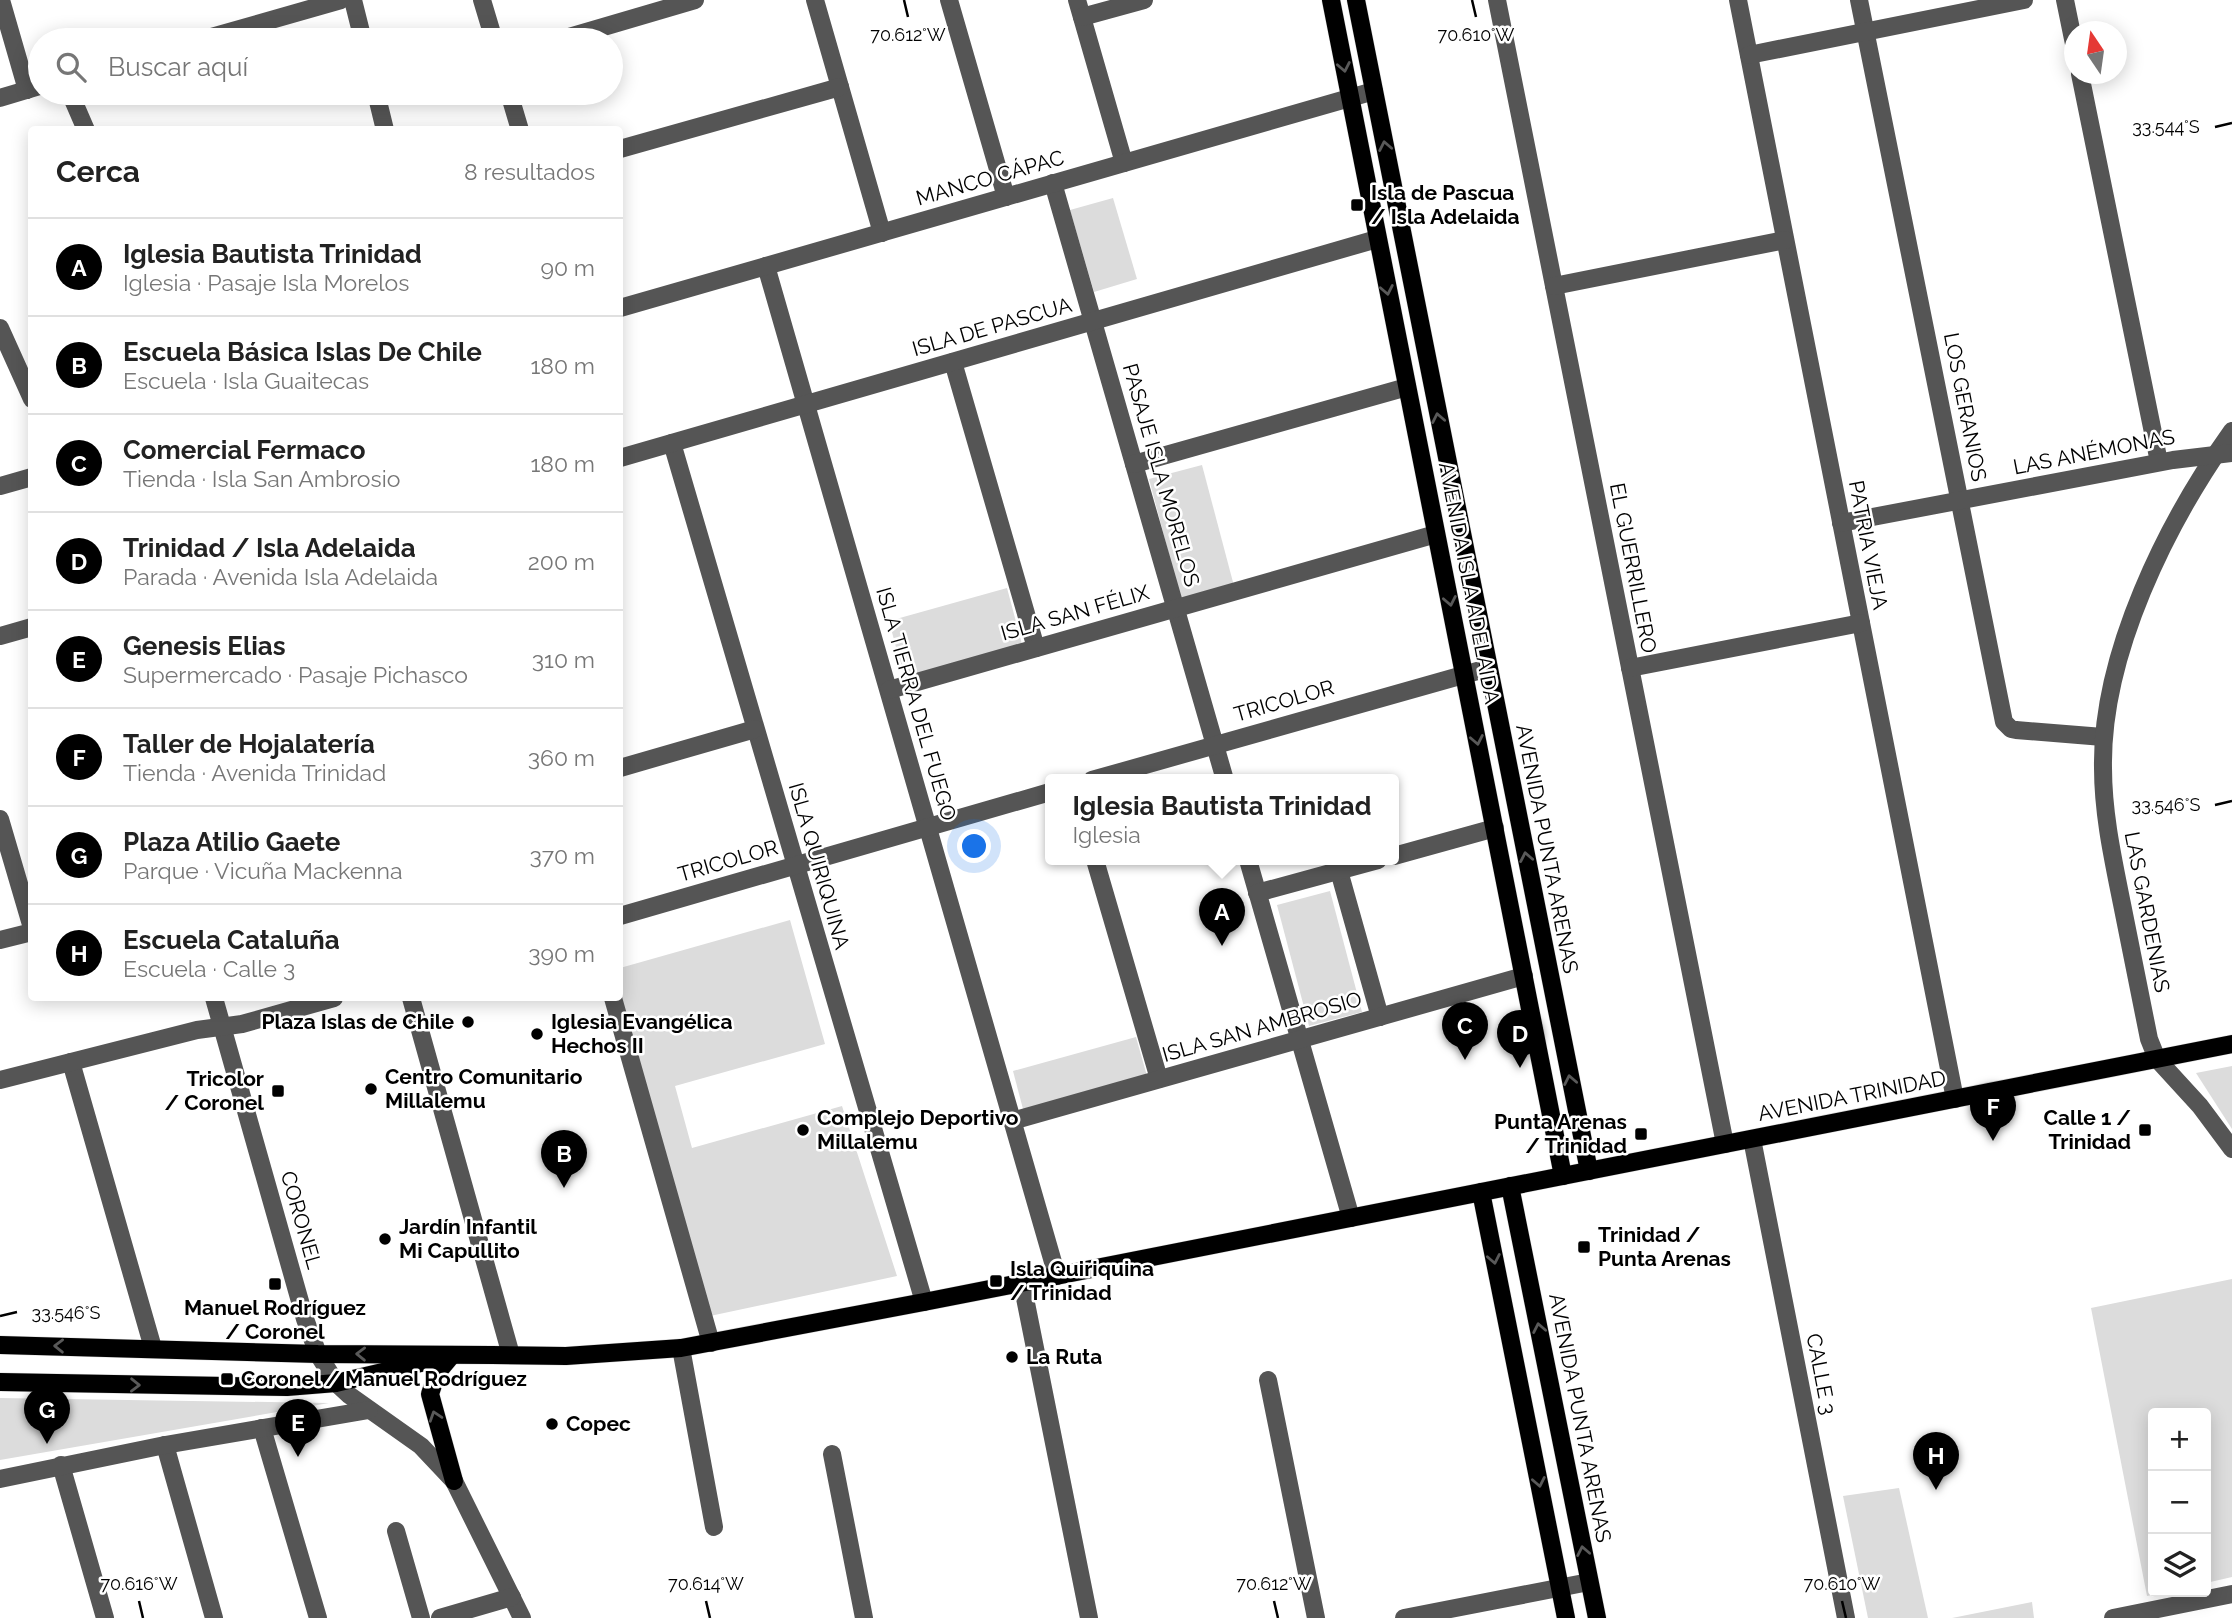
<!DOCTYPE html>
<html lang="es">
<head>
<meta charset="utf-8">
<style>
  :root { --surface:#fff; --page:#f2f2f2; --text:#222; --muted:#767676; --line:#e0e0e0; --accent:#000 }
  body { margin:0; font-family:Raleway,sans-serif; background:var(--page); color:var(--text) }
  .controls { position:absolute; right:21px; bottom:21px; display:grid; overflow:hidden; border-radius:7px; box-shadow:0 4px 18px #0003 }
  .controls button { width:63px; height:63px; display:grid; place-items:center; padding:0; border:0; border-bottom:2px solid var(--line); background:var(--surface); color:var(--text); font:35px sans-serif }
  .compass { position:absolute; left:2064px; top:21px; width:63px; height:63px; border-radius:50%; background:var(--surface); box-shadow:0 4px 18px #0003; rotate:347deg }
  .you { position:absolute; left:975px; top:847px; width:24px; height:24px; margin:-18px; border:5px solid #fff; border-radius:50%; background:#1a73e8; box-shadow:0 0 0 10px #1a73e833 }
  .badge { display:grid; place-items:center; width:46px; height:46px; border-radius:50%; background:var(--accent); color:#fff; font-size:23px; font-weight:700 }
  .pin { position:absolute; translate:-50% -58px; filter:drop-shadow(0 2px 4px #0008) }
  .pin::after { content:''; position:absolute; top:37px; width:24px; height:21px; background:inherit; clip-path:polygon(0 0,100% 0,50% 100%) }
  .popup { position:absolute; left:1045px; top:774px; width:354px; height:91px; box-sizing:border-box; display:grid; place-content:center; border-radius:7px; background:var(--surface); filter:drop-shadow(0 2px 5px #0005); font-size:23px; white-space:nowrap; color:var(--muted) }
  .popup b { font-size:26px; color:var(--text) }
  .popup::after { content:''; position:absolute; left:50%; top:100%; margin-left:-14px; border:14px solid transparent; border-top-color:var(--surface) }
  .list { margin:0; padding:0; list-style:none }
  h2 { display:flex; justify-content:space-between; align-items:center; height:91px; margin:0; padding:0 28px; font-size:30px }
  h2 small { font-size:23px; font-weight:400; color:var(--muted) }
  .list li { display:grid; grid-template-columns:46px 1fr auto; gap:21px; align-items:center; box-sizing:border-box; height:98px; padding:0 28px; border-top:2px solid var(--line) }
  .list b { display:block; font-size:26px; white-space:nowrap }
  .list p { margin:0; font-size:23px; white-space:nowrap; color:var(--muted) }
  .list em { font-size:23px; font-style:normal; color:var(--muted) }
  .icon { flex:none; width:38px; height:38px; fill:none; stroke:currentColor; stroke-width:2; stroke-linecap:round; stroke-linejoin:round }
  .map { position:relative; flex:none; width:2232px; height:1618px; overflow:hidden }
  .search { position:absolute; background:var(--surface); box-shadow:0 4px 18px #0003; left:28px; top:28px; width:595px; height:77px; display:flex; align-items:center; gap:18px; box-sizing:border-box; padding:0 24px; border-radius:38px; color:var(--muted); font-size:26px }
  .panel { position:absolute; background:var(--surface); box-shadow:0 4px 18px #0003; left:28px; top:126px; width:595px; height:875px; border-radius:7px }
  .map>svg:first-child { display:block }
  .green { fill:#dcdcdc }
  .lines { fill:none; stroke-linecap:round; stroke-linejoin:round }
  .major-casing { stroke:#dbdbdb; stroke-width:19 }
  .minor { stroke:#555; stroke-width:18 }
  .major { stroke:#000; stroke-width:18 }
  .oneway { stroke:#595959 }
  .ticks { fill:none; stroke:#000; stroke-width:2.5 }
  .poi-dot { fill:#000; stroke:#fff; stroke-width:2.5 }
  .labels { text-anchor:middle; stroke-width:5; stroke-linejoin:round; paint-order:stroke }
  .street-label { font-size:21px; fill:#000; stroke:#fff }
  .poi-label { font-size:21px; font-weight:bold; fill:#000; stroke:#fff; text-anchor:start }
  .ticks-label { font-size:18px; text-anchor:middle; fill:#000; stroke:#fff; stroke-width:5; stroke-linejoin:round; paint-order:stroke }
</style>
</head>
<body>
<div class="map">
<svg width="2232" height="1618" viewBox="0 0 2232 1618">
  <rect width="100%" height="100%" fill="#fff"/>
  <!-- green -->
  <g class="green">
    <path d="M1113,198L1137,279L1094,292L1070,210Z"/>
    <path d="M1202,465L1234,586L1181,600L1149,479Z"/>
    <path d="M1007,588L1023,648L905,681L889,621Z"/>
    <path d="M1330,891L1362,1012L1309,1026L1277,905Z"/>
    <path d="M790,920L825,1044L675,1086L692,1148L842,1106L897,1276L710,1316L620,994V968Z"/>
    <path d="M1136,1037L1147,1076L1023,1109L1013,1071Z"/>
    <path d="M2232,1066V1129L2196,1073Z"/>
    <path d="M2232,1279V1577L2206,1583V1413H2153V1592H2166L2147,1596L2091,1308Z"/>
    <path d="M0,1398L329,1403L0,1460Z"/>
    <path d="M1899,1488L1928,1618H1868L1843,1496Z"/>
    <path d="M2032,1602L2034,1618H1952Z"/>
  </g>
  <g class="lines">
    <!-- major casing -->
    <g class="major-casing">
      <g id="major">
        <path d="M1331,0L1563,1176"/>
        <path d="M1356,0L1589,1171"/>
        <path d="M1510,1186L1597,1618"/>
        <path d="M1481,1192L1566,1618"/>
        <path d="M0,1345L318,1354L492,1355L566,1356L681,1348L924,1302L2232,1044"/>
        <path d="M452,1355L437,1373L430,1394L454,1481"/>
        <path d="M0,1382L287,1387L336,1383L425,1362"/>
      </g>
    </g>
    <!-- minor -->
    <g class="minor">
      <path d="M1,0L27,90"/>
      <path d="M353,0L363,40"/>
      <path d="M482,0L494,40"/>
      <path d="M815,0L882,233"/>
      <path d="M949,0L1006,197"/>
      <path d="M1077,0L1124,163"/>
      <path d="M1497,0L1725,1144"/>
      <path d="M1738,0L1955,1099"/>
      <path d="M1859,0L2004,722L2011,729L2016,730L2103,737"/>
      <path d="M2065,0L2074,44"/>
      <path d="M1082,17L1144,0"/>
      <path d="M201,40L341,0"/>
      <path d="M559,40L695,0"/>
      <path d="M1749,55L2024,0"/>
      <path d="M2080,74L2159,462"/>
      <path d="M70,93L86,130"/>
      <path d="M376,93L385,130"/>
      <path d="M509,93L520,130"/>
      <path d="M0,98L40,86"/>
      <path d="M620,149L840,87"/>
      <path d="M1053,183L1225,780"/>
      <path d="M766,266L1057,1276"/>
      <path d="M1554,286L1785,240"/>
      <path d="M620,308L1374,91"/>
      <path d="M0,328L32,399"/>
      <path d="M953,362L1036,648"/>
      <path d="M2232,431C2167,522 2101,654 2103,768C2103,814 2113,859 2122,904C2131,949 2140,994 2149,1039L2157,1059L2200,1106L2232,1149"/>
      <path d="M672,443L924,1302"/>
      <path d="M620,458L1377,239"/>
      <path d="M1134,464L1407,387"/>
      <path d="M0,486L32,477"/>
      <path d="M1841,523L2173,460L2232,453"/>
      <path d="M0,636L32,627"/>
      <path d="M1630,668L1861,623"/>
      <path d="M889,690L1436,534"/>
      <path d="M620,768L755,729"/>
      <path d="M1092,780L1488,668"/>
      <path d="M0,819L32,928"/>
      <path d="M1394,856L1495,828"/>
      <path d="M1095,860L1159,1079"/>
      <path d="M1248,860L1351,1218"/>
      <path d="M1339,871L1380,1017"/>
      <path d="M1257,893L1378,860"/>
      <path d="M620,916L1050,792"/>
      <path d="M0,940L32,932"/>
      <path d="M214,998L305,1319L318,1354L336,1383L349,1395L421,1446L454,1481L522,1618"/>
      <path d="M411,998L511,1355"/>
      <path d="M613,998L711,1343"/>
      <path d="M71,1062L153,1348"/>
      <path d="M0,1080L197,1030L242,1024L334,998"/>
      <path d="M1012,1121L1524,976"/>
      <path d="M1752,1139L1846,1618"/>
      <path d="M1022,1283L1089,1618"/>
      <path d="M681,1348L714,1527"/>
      <path d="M1268,1380L1316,1618"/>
      <path d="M262,1428L318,1618"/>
      <path d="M165,1445L214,1618"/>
      <path d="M832,1454L864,1618"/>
      <path d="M61,1465L105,1618"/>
      <path d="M0,1479L165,1445L369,1410"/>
      <path d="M396,1531L421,1618"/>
      <path d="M440,1618L512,1597"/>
      <path d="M1404,1618L1589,1582"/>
      <path d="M2113,1618L2232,1594"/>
    </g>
    <!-- major -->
    <use href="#major" class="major"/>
  </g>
  <!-- one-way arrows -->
  <defs><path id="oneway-chevron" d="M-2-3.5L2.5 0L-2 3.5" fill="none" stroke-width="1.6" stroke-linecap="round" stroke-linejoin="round" transform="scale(1.75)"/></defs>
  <g class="oneway">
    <use href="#oneway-chevron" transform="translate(1344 67) rotate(79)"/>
    <use href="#oneway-chevron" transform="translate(1385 146) rotate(-101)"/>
    <use href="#oneway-chevron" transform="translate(1387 290) rotate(79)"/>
    <use href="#oneway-chevron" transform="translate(1438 418) rotate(-101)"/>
    <use href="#oneway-chevron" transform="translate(1450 601) rotate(79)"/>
    <use href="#oneway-chevron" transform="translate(1477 740) rotate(79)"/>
    <use href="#oneway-chevron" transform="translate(1526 857) rotate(-101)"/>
    <use href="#oneway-chevron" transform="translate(1570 1080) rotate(-101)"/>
    <use href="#oneway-chevron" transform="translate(1494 1259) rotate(79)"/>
    <use href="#oneway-chevron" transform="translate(1539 1328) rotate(-101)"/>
    <use href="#oneway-chevron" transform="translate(59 1346) rotate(-179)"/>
    <use href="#oneway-chevron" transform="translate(361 1354) rotate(-179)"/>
    <use href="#oneway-chevron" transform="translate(135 1385) rotate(1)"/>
    <use href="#oneway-chevron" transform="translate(435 1416) rotate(-108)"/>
    <use href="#oneway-chevron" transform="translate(1539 1482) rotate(79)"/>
    <use href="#oneway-chevron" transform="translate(1583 1551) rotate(-101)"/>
  </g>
  <!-- ticks -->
  <path class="ticks" d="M904,0L908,17M1472,0L1476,17M2215,127L2232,123M2215,805L2232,801M0,1316L17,1312M139,1601L143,1618M706,1601L710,1618M1274,1601L1278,1618M1842,1601L1846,1618"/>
  <!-- markers -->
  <g class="poi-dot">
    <rect x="1350" y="198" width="14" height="14" rx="3.5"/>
    <circle cx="468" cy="1022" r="7"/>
    <circle cx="537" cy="1034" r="7"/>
    <circle cx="371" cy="1089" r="7"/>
    <rect x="271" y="1084" width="14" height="14" rx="3.5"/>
    <circle cx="803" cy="1130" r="7"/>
    <rect x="2138" y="1123" width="14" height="14" rx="3.5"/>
    <rect x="1634" y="1127" width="14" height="14" rx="3.5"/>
    <circle cx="385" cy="1239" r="7"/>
    <rect x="1577" y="1240" width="14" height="14" rx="3.5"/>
    <rect x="989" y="1274" width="14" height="14" rx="3.5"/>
    <rect x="268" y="1277" width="14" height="14" rx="3.5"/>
    <circle cx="1012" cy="1357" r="7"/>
    <rect x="220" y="1372" width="14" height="14" rx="3.5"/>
    <circle cx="552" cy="1424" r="7"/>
  </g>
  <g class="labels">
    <!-- street labels -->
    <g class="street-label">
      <text transform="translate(990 178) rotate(-16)" y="7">MANCO CÁPAC</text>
      <text transform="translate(992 327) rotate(-16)" y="7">ISLA DE PASCUA</text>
      <text transform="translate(1965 407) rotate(79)" y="7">LOS GERANIOS</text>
      <text transform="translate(2094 452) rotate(-11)" y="7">LAS ANÉMONAS</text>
      <text transform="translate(1161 475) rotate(74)" y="7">PASAJE ISLA MORELOS</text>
      <text transform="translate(1868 545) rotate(79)" y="7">PATRIA VIEJA</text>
      <text transform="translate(1633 568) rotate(79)" y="7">EL GUERRILLERO</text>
      <text transform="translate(1469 583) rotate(79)" y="7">AVENIDA ISLA ADELAIDA</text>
      <text transform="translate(1075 613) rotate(-16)" y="7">ISLA SAN FÉLIX</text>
      <text transform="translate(1284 701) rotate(-16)" y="7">TRICOLOR</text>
      <text transform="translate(916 704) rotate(74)" y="7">ISLA TIERRA DEL FUEGO</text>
      <text transform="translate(1547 849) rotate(79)" y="7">AVENIDA PUNTA ARENAS</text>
      <text transform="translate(728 861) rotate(-16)" y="7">TRICOLOR</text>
      <text transform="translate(819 866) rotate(74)" y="7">ISLA QUIRIQUINA</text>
      <text transform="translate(2147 912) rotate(79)" y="7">LAS GARDENIAS</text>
      <text transform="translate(1262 1027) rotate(-16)" y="7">ISLA SAN AMBROSIO</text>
      <text transform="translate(1852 1096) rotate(-11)" y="7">AVENIDA TRINIDAD</text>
      <text transform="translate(301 1220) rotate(74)" y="7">CORONEL</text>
      <text transform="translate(1821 1374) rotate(79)" y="7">CALLE 3</text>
      <text transform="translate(1580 1418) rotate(79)" y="7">AVENIDA PUNTA ARENAS</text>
    </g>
    <!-- poi labels -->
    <g class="poi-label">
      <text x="1371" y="200">Isla de Pascua<tspan x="1371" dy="24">/ Isla Adelaida</tspan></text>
      <text x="454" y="1029" text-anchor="end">Plaza Islas de Chile</text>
      <text x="551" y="1029">Iglesia Evangélica<tspan x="551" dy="24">Hechos II</tspan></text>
      <text x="385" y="1084">Centro Comunitario<tspan x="385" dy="24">Millalemu</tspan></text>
      <text x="264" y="1086" text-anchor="end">Tricolor<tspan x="264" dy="24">/ Coronel</tspan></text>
      <text x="817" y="1125">Complejo Deportivo<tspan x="817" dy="24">Millalemu</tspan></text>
      <text x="2131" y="1125" text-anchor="end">Calle 1 /<tspan x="2131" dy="24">Trinidad</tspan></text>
      <text x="1627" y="1129" text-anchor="end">Punta Arenas<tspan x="1627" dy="24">/ Trinidad</tspan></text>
      <text x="399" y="1234">Jardín Infantil<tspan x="399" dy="24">Mi Capullito</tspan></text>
      <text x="1598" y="1242">Trinidad /<tspan x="1598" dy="24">Punta Arenas</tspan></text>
      <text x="1010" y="1276">Isla Quiriquina<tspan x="1010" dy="24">/ Trinidad</tspan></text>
      <text x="275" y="1315" text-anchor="middle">Manuel Rodríguez<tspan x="275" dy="24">/ Coronel</tspan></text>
      <text x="1026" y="1364">La Ruta</text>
      <text x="241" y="1386">Coronel / Manuel Rodríguez</text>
      <text x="566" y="1431">Copec</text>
    </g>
  </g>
  <g class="ticks-label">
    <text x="908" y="41">70.612°W</text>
    <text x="1476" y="41">70.610°W</text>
    <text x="2166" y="133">33.544°S</text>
    <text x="2166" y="811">33.546°S</text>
    <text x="66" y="1319">33.546°S</text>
    <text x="139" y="1590">70.616°W</text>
    <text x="706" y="1590">70.614°W</text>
    <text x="1274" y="1590">70.612°W</text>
    <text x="1842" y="1590">70.610°W</text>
  </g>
</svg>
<div class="controls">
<button>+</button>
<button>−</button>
<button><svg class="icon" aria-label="layers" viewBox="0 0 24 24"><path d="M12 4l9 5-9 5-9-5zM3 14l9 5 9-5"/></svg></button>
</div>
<svg class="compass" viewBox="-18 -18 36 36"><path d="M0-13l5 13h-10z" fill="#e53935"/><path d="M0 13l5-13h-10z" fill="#767676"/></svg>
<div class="you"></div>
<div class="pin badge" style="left:1222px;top:946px">A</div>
<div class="popup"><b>Iglesia Bautista Trinidad</b>Iglesia</div>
<div class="pin badge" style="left:564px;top:1188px">B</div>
<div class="pin badge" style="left:1465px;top:1060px">C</div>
<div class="pin badge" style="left:1520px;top:1068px">D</div>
<div class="pin badge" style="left:298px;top:1457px">E</div>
<div class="pin badge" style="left:1993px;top:1141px">F</div>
<div class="pin badge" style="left:47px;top:1444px">G</div>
<div class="pin badge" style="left:1936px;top:1490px">H</div>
<div class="search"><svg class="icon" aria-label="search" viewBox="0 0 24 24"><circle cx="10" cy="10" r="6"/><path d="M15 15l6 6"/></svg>Buscar aquí</div>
<section class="panel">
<h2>Cerca<small>8 resultados</small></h2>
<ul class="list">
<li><span class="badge">A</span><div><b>Iglesia Bautista Trinidad</b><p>Iglesia · Pasaje Isla Morelos</p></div><em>90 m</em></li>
<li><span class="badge">B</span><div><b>Escuela Básica Islas De Chile</b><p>Escuela · Isla Guaitecas</p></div><em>180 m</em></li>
<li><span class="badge">C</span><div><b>Comercial Fermaco</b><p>Tienda · Isla San Ambrosio</p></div><em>180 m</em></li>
<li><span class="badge">D</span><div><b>Trinidad / Isla Adelaida</b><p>Parada · Avenida Isla Adelaida</p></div><em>200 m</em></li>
<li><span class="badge">E</span><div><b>Genesis Elias</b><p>Supermercado · Pasaje Pichasco</p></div><em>310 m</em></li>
<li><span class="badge">F</span><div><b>Taller de Hojalatería</b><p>Tienda · Avenida Trinidad</p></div><em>360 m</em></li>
<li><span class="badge">G</span><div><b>Plaza Atilio Gaete</b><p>Parque · Vicuña Mackenna</p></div><em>370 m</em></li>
<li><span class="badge">H</span><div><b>Escuela Cataluña</b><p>Escuela · Calle 3</p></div><em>390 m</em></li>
</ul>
</section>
</div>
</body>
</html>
